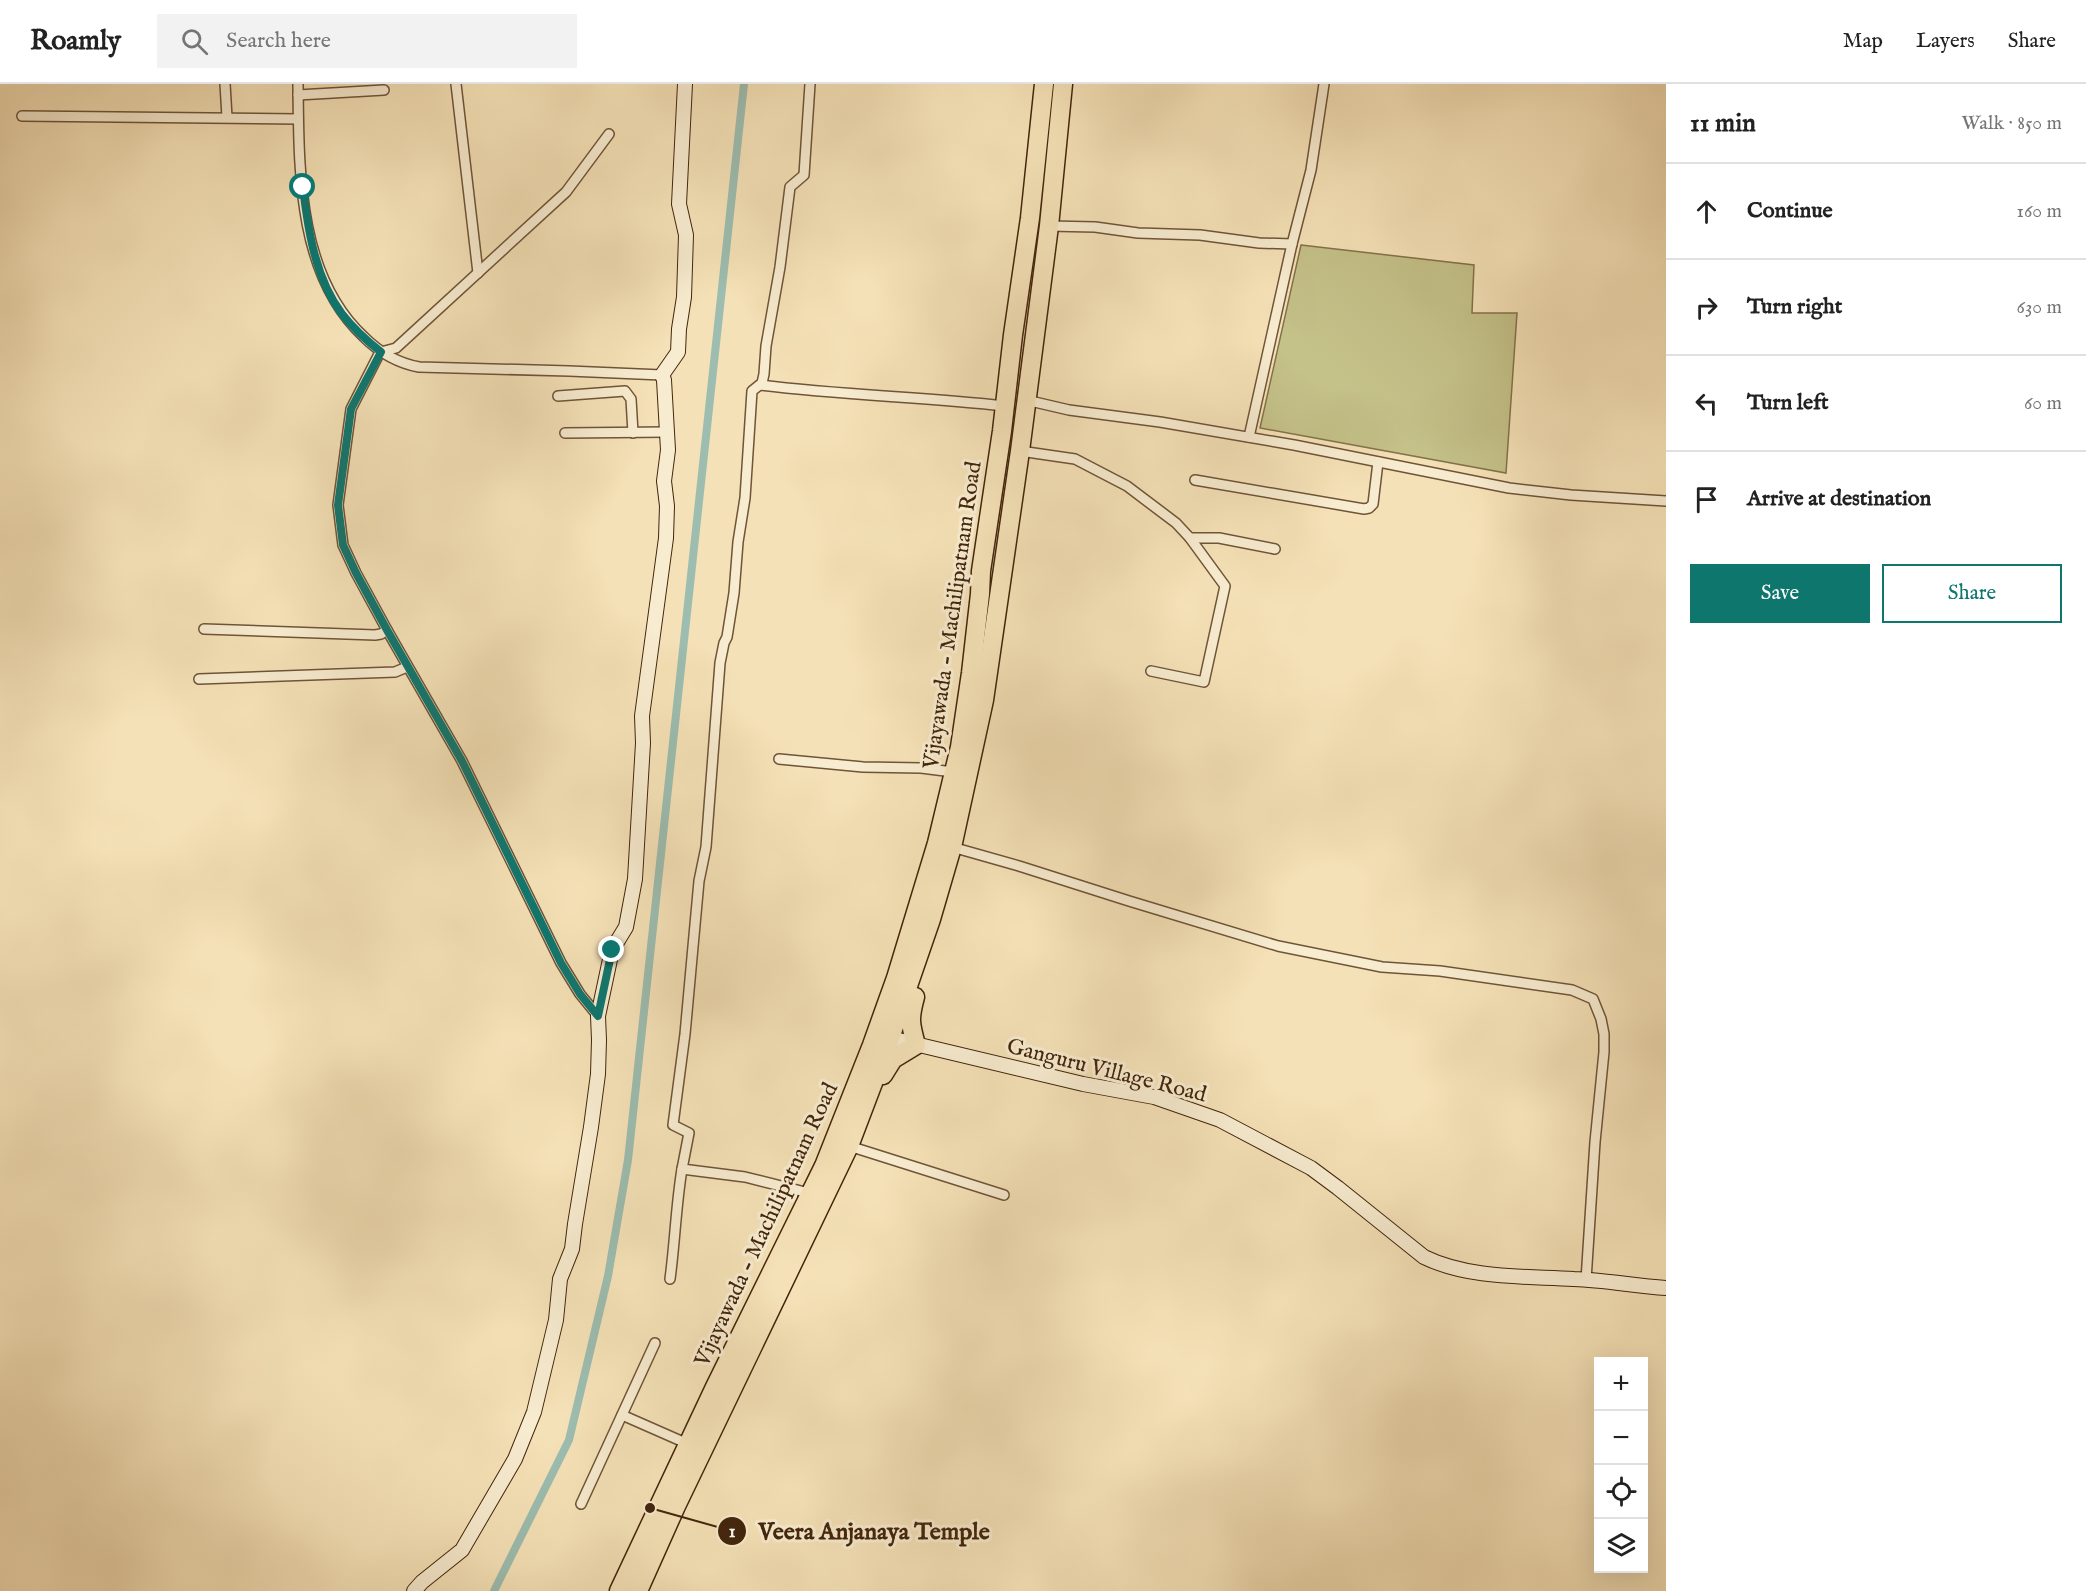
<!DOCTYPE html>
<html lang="en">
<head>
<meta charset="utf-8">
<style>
  :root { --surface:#fff; --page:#f2f2f2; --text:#222; --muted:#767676; --line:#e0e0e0; --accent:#0f766e }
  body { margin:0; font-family:"IM FELL English",serif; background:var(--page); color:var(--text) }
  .controls { position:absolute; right:18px; bottom:18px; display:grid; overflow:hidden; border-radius:0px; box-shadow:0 6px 24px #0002 }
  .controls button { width:54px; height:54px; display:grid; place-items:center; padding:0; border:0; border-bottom:2px solid var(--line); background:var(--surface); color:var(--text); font:30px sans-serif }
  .stop { position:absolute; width:18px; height:18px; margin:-14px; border:4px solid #0f766e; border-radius:50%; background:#fff }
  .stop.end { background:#0f766e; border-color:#fff; box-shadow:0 2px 6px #0008 }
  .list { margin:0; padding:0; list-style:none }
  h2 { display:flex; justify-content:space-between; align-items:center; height:78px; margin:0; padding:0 24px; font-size:26px }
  h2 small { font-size:20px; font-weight:400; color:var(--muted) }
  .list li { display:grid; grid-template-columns:39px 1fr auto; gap:18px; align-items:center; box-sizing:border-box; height:96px; padding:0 24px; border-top:2px solid var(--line) }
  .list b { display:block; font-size:22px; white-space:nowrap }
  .list em { font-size:20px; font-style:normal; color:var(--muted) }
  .actions { display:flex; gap:12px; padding:18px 24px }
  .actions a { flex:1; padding:14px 0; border:2px solid var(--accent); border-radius:0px; text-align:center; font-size:21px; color:var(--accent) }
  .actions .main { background:var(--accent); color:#fff }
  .icon { flex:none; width:33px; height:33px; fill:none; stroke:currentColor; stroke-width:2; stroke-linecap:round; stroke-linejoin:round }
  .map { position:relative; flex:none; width:1666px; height:1507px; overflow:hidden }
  header { display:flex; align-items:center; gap:36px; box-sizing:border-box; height:84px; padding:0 30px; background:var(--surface); border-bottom:2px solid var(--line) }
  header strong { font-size:28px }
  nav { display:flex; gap:33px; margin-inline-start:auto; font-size:21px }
  .search { width:420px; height:54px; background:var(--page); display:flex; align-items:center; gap:15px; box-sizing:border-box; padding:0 21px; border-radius:0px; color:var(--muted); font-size:22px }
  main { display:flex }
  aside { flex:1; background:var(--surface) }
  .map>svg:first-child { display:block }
  .green { fill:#c4c189; stroke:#83734a; stroke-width:1.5 }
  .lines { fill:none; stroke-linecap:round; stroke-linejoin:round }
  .canal { stroke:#9cbdb0; stroke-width:8 }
  .street-casing { stroke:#6f5437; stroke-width:12 }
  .secondary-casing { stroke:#42250c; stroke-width:16 }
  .highway-casing { stroke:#42250c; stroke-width:21 }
  .street { stroke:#f8ecd0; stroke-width:9 }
  .secondary { stroke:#f8ecd0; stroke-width:14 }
  .highway { stroke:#f5e1b7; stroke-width:18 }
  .route { stroke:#0f766e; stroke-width:8 }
  .labels { text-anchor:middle; stroke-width:6; stroke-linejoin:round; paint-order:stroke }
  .street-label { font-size:22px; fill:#42250c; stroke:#f8ecd0 }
  .leader { fill:none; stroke:#42250c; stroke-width:2 }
  .callout-dot { fill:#42250c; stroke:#f8ecd0; stroke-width:2 }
  .mark-label { font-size:18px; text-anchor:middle; font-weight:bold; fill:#fff }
  .callout-label { font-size:24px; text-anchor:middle; font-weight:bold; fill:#42250c; stroke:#f8ecd0; stroke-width:6; stroke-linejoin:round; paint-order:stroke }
</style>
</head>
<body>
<header>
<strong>Roamly</strong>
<div class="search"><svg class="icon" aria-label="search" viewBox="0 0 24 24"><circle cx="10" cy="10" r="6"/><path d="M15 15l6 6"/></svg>Search here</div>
<nav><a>Map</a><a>Layers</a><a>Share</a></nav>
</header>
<main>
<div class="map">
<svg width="1666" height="1507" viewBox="0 0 1666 1507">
  <rect width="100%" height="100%" fill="#f5e1b7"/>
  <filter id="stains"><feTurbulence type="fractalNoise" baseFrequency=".00333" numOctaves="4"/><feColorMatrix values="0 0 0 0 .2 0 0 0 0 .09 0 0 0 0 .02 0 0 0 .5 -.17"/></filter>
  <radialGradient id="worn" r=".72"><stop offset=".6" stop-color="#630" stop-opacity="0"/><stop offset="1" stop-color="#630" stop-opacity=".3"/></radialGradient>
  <!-- green -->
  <path class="green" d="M1301,161L1474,181L1472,229H1517L1506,389L1260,344Z"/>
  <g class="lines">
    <!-- canal -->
    <path class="canal" d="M494,1507L569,1356L608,1192L628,1076L744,0"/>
    <!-- street casing -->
    <g class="street-casing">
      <g id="street">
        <path d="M225,0L227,33"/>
        <path d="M298,0C299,85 297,191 364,253C380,269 397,279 419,283L569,287L662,291"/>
        <path d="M456,0L478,189"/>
        <path d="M298,11L384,6"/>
        <path d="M22,32L298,35"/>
        <path d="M1049,142L1095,143L1138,149L1200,151L1259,159L1292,160"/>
        <path d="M760,301C841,311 923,313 1005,322"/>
        <path d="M558,312L625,307L631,315L633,349"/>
        <path d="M1026,316L1069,326L1160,338L1294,361L1509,404L1571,411L1666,417"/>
        <path d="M565,349L667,348"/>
        <path d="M1249,353L1292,160L1311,86L1324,0"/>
        <path d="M1020,367L1075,375L1127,402L1176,439L1190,454L1225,502L1204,598L1151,587"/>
        <path d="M1195,396L1364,425L1369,424L1373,420L1378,378"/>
        <path d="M1190,454H1219L1275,465"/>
        <path d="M204,545L375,551L381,550L387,546"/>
        <path d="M199,595L395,588L407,583"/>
        <path d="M779,675L863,683L921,684L953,688"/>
        <path d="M952,763L1019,782L1129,817L1278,862L1382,883L1440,887L1572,906L1593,915L1601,935L1604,950V968L1595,1058L1586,1196"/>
        <path d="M598,932L580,910L561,879L462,677L387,546L356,489L343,461L338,421L351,325L378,272L381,268L396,264L566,108L609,50"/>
        <path d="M849,1062L1004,1111"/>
        <path d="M809,1109L745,1093L682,1085L689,1049L673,1041L685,950L699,797L706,763L720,579L724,559L727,553L734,509L738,458L745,414L752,307L762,299L764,290L766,262L780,183L790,103L804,91L810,0"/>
        <path d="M670,1195C675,1158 676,1121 682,1085"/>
        <path d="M622,1331L688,1360"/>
        <path d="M581,1420L655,1259"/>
      </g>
    </g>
    <!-- secondary casing -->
    <g class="secondary-casing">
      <g id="secondary">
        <path d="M890,954L1083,1000L1154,1013L1220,1036L1311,1084L1338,1104L1424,1173C1469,1195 1525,1192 1574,1195C1605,1196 1635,1202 1666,1204"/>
        <path d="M414,1507L422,1498L462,1466L515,1375L534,1328L556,1236L560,1195L572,1165L575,1140L591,1043L598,990L599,956L598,932L612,866L626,843L635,795L643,659L642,632L666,454L667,422L664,397L668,366L664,296L662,291L678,268L679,245L684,213L686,151L679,120L685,0"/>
      </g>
    </g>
    <!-- highway casing -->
    <g class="highway-casing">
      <g id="highway">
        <path d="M883,991L893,975L916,961C910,939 909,935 915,913"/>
        <path d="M619,1507L715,1303L824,1082L872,961L896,894L937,759L960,663L971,589L980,510L981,487L1002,347L1013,251L1030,134L1044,0"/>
        <path d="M638,1507L676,1422L849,1062L890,954L931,835L952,763L984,616L1020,367L1049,142L1063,0"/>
      </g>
    </g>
    <!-- street -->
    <use href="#street" class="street"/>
    <!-- secondary -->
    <use href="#secondary" class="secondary"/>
    <!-- highway -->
    <use href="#highway" class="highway"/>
  </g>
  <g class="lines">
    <!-- route -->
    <path class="route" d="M303,103C308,146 315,194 342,230C353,244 367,257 381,268L351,325L338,421L343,461L356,489L387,546L462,677L561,879L580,910L598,932L612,866"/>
  </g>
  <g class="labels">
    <!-- street labels -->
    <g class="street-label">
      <text transform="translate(951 531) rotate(-82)" y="8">Vijayawada - Machilipatnam Road</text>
      <text transform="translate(1107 985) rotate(14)" y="8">Ganguru Village Road</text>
      <text transform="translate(765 1140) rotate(-65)" y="8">Vijayawada - Machilipatnam Road</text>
    </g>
  </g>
  <!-- callouts -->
  <path class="leader" d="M650 1424L732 1447"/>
  <g class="callout-dot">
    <circle cx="650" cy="1424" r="6"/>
    <circle cx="732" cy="1447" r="15"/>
  </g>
  <g class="mark-label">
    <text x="732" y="1453">1</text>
  </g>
  <g class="callout-label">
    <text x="874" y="1455">Veera Anjanaya Temple</text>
  </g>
  <rect width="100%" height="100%" filter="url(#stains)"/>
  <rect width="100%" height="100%" fill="url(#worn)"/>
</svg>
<div class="controls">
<button>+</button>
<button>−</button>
<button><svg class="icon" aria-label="locate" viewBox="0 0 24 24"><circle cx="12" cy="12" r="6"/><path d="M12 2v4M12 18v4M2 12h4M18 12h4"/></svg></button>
<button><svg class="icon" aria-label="layers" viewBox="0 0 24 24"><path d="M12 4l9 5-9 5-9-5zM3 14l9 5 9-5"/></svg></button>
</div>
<div class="stop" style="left:303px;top:103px"></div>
<div class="stop end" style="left:612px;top:866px"></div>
</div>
<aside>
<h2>11 min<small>Walk · 850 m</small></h2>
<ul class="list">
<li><svg class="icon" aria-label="ahead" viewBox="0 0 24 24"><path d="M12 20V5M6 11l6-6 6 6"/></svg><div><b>Continue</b></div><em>160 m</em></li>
<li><svg class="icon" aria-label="right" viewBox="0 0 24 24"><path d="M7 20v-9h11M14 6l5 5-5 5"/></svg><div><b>Turn right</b></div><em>630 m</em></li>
<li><svg class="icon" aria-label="left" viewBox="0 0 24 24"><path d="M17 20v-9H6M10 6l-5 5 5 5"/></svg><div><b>Turn left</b></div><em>60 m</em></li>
<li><svg class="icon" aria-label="arrive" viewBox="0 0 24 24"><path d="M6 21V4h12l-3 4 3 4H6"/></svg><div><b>Arrive at destination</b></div></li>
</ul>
<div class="actions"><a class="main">Save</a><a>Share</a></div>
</aside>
</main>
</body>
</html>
